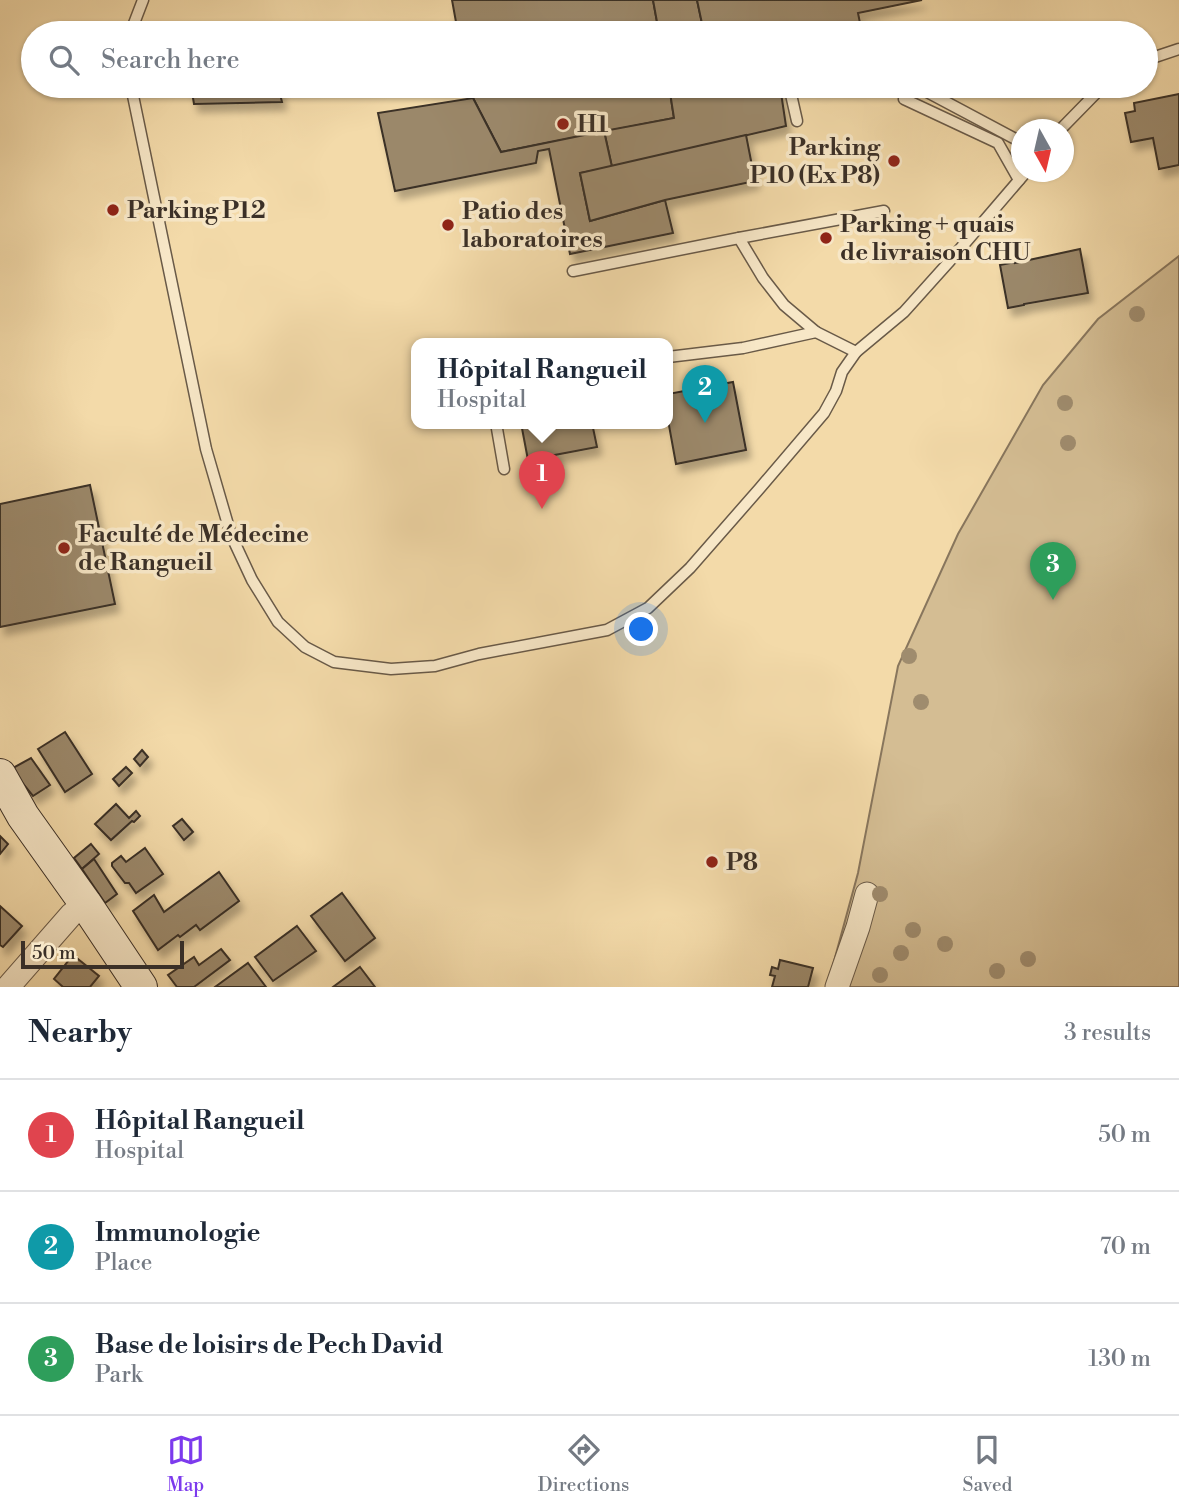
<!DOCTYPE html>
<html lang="en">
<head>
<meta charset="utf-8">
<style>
  :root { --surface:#fff; --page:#f6f6f7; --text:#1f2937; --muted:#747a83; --line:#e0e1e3; --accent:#7c3aed }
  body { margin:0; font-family:"Libre Bodoni",serif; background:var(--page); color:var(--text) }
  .compass { position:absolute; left:1011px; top:119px; width:63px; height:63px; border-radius:50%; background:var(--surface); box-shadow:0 2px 5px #0004; rotate:172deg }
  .scale { position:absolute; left:21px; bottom:18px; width:163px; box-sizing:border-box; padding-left:7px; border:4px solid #3b3027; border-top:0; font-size:19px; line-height:24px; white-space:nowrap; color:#3b3027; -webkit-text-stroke:5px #f7e7c7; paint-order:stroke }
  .you { position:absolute; left:642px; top:630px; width:24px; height:24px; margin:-18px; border:5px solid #fff; border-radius:50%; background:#1a73e8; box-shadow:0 0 0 10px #1a73e833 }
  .badge { display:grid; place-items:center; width:46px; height:46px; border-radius:50%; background:var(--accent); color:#fff; font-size:23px; font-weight:700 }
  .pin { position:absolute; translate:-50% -58px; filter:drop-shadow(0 2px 4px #0008) }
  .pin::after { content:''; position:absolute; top:37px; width:24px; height:21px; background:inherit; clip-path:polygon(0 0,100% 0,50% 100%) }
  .popup { position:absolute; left:411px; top:338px; width:262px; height:91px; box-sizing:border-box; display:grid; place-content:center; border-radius:14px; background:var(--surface); filter:drop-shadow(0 2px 5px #0005); font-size:23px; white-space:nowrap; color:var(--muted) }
  .popup b { font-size:26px; color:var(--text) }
  .popup::after { content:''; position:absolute; left:50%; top:100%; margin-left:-14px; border:14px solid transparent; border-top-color:var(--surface) }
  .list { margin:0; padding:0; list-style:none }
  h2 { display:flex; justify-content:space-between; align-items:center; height:91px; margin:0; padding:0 28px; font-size:30px }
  h2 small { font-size:23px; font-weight:400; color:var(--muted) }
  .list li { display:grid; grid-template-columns:46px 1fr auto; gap:21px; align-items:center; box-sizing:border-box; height:112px; padding:0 28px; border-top:2px solid var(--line) }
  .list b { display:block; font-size:26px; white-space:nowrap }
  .list p { margin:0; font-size:23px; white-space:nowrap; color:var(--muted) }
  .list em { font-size:23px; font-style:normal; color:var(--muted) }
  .icon { flex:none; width:38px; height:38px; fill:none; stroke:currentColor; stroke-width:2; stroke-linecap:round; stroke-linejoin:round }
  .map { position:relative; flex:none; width:1179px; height:987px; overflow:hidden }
  .search { position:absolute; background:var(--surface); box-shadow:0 2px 5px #0004; left:21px; right:21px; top:21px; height:77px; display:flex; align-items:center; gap:18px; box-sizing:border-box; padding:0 24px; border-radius:38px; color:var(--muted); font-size:26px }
  .sheet { height:427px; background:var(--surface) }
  nav { display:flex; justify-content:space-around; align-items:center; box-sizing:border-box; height:98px; border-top:2px solid var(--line); background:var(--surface); font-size:19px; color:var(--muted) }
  nav a { display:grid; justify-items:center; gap:4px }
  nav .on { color:var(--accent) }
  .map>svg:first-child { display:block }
  .green { fill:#d4bd93; stroke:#88765d; stroke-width:2 }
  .building { fill:#9b886b; stroke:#3b3027; stroke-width:2; filter:url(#shadow) }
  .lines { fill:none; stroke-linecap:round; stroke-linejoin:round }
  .lane-casing { stroke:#695a48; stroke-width:13 }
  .street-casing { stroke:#695a48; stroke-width:25 }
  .secondary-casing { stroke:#3b3027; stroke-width:34 }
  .lane { stroke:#f7e7c7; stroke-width:10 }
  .street { stroke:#f7e7c7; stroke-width:23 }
  .secondary { stroke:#f7e7c7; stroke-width:32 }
  .tree { fill:#9f8c6e }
  .poi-dot { fill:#8f2418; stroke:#f7e7c7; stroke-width:2.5 }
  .labels { text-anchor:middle; stroke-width:7; stroke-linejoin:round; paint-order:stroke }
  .poi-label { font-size:24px; font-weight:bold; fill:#3b3027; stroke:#f7e7c7; text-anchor:start }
</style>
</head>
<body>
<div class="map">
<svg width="1179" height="987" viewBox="0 0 1179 987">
  <defs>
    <filter id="shadow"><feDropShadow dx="4.5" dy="8" stdDeviation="3.5" flood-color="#0004"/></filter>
  </defs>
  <rect width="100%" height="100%" fill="#f3daa9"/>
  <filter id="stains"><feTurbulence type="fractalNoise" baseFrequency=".00286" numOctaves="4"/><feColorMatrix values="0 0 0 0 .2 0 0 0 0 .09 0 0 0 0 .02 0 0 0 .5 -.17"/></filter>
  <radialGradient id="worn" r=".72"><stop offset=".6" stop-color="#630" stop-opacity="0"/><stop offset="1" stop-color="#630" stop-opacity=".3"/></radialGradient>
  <!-- green -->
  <path class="green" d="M1179,256V987H827L858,873L898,666L958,534L1043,385L1098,319Z"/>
  <!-- building -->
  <g class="building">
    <path d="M452,0H653L659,33H458Z"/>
    <path d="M653,0H697L704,33H659Z"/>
    <path d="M697,0H922L858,13L862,33H704Z"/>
    <path d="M266,24L267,33H230Z"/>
    <path d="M191,86H278L282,102L194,104Z"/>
    <path d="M470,86H669L674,118L501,152L473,98Z"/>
    <path d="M669,86H780L786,126L612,167L604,131L674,118Z"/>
    <path d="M1179,94V165L1159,169L1153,138L1131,142L1125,113L1135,111L1134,103Z"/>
    <path d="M473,98L501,152L604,131L612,167L580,173L590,221L665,200L673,233L570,254L549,149L538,151L536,163L395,191L378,113Z"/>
    <path d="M746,135L755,181L665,200L590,221L580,173Z"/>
    <path d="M1080,249L1088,293L1024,304V305L1008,308L1000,265L1015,262V263Z"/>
    <path d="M733,382L746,450L676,464L668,420V394Z"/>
    <path d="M521,423H592L597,447L528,460Z"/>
    <path d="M90,485L115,604L0,627V504Z"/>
    <path d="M65,732L92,774L65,792L38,749Z"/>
    <path d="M142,750L148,757L140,766L134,759Z"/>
    <path d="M31,758L50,785L33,796L11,769Z"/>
    <path d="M126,767L132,773L119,786L113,779Z"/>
    <path d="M116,804L129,818L136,811L140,816L134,822L132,821L111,840L95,824Z"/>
    <path d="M182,819L193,832L184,840L173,826Z"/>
    <path d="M0,836L8,844L0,854Z"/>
    <path d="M91,844L99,854L82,869L74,858Z"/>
    <path d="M145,848L163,874L136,893L129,883H125L112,866V863L121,856L126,862Z"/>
    <path d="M94,859L117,894L105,903L82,869Z"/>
    <path d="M219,872L239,901L200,930L196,925L180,937L178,935L158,950L133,911L154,895L164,912Z"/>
    <path d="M342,893L375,938L345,961L311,916Z"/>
    <path d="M0,906L22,926L3,947L0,945Z"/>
    <path d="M297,926L316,951L273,981L255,957Z"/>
    <path d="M221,949L230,960L194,987H177L168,975L194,957L199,965Z"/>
    <path d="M73,955L99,976L90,987H63L54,979Z"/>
    <path d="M780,960L813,968L808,987H772L775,976L770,975L772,967L778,969Z"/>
    <path d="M248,963L266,987H215Z"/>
    <path d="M360,967L375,987H333Z"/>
  </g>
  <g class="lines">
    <!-- lane casing -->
    <g class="lane-casing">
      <g id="lane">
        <path d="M133,33V26L143,0"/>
        <path d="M1146,60L1179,49"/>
        <path d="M131,86L206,449L231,535L252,580L278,622L305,647L334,662L391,669L435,666L479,654L607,630L648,608L690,568L760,488L824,413L836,391L842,372L856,352L904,312L948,263L1026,172"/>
        <path d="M916,86L1021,142"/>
        <path d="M904,99L998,143L1019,180"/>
        <path d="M797,121L790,90L811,86"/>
        <path d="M1060,130L1103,86"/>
        <path d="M739,238L884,211"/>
        <path d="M573,271L739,238L763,278L784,305L816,332"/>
        <path d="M668,357L743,348L816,332L856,352"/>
        <path d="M496,423L504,469"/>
      </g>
    </g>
    <!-- street casing -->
    <g class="street-casing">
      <g id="street">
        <path d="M8,987L71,915L85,903"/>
        <path d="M837,987L858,927L867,894"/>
      </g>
    </g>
    <!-- secondary casing -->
    <g class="secondary-casing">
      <path id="secondary" d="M0,775L23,816L85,903L141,987"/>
    </g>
    <!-- lane -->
    <use href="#lane" class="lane"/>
    <!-- street -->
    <use href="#street" class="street"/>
    <!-- secondary -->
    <use href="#secondary" class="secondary"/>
  </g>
  <!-- trees -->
  <g class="tree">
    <circle cx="1137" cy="314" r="8"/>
    <circle cx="1065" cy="403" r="8"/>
    <circle cx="1068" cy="443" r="8"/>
    <circle cx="909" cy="656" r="8"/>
    <circle cx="921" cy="702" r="8"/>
    <circle cx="880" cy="894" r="8"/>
    <circle cx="913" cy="930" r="8"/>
    <circle cx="945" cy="944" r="8"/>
    <circle cx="901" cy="953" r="8"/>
    <circle cx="1028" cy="959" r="8"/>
    <circle cx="997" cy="971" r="8"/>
    <circle cx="880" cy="975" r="8"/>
  </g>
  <!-- markers -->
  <g class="poi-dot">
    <circle cx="563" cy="124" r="7"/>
    <circle cx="894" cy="161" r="7"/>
    <circle cx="113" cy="210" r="7"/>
    <circle cx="448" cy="225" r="7"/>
    <circle cx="826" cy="238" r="7"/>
    <circle cx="64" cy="548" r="7"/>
    <circle cx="712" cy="862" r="7"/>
  </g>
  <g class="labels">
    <!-- poi labels -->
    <g class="poi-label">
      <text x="577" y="132">H1</text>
      <text x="880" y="155" text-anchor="end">Parking<tspan x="880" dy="28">P10 (Ex P8)</tspan></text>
      <text x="127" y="218">Parking P12</text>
      <text x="462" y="219">Patio des<tspan x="462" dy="28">laboratoires</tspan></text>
      <text x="840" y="232">Parking + quais<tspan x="840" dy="28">de livraison CHU</tspan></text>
      <text x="78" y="542">Faculté de Médecine<tspan x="78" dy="28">de Rangueil</tspan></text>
      <text x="726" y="870">P8</text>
    </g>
  </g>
  <rect width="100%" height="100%" filter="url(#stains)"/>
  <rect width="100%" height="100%" fill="url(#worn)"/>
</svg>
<svg class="compass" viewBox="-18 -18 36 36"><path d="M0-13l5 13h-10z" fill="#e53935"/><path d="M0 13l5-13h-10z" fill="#747a83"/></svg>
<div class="scale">50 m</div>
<div class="you"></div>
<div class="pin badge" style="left:542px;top:509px;background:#e0444e">1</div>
<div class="popup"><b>Hôpital Rangueil</b>Hospital</div>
<div class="pin badge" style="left:705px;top:423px;background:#0f9aa8">2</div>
<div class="pin badge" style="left:1053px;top:600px;background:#2e9e5b">3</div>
<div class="search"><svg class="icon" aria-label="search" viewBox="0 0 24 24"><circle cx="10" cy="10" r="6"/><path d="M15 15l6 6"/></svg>Search here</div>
</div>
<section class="sheet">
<h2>Nearby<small>3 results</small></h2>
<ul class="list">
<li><span class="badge" style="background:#e0444e">1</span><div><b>Hôpital Rangueil</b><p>Hospital</p></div><em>50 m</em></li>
<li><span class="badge" style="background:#0f9aa8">2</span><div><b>Immunologie</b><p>Place</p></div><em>70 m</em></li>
<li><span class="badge" style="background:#2e9e5b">3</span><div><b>Base de loisirs de Pech David</b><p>Park</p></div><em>130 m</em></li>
</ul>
</section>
<nav>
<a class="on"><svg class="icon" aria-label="map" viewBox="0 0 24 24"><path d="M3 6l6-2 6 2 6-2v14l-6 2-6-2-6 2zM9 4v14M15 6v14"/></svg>Map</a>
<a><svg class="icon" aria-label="directions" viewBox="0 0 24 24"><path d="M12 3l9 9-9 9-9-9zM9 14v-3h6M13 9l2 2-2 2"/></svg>Directions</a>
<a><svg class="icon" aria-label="saved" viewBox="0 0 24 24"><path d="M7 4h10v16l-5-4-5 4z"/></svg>Saved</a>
</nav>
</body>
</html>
